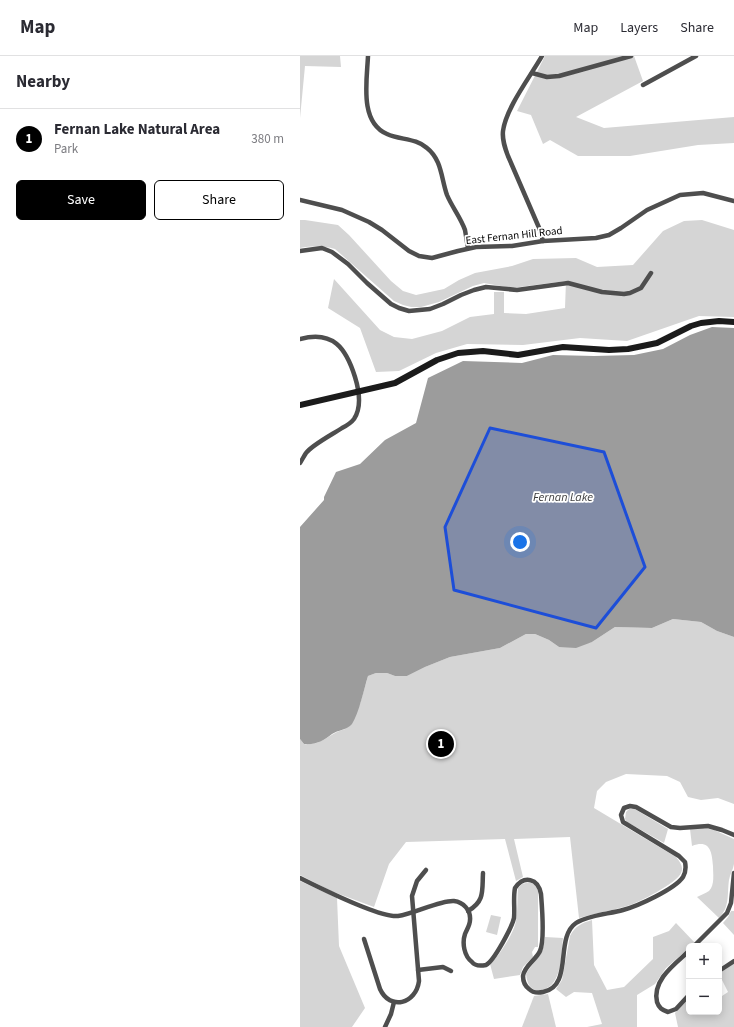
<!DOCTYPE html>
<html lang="en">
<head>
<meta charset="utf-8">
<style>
  :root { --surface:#fff; --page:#f2f2f3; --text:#2b2b33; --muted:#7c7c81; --line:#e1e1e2; --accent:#000 }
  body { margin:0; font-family:"Source Sans 3",sans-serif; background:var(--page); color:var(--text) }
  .controls { position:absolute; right:12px; bottom:12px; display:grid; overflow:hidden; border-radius:6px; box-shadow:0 2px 10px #0003 }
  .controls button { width:36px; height:36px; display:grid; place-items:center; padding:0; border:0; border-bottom:1px solid var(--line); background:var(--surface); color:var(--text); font:20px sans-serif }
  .you { position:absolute; left:220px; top:486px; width:14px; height:14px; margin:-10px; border:3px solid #fff; border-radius:50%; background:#1a73e8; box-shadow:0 0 0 6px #1a73e833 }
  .badge { display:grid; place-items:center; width:26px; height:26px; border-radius:50%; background:var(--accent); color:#fff; font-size:13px; font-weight:700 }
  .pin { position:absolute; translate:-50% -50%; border:2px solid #fff; box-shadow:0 1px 4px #0006 }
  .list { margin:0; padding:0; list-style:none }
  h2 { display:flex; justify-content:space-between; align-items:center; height:52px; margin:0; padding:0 16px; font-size:17px }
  h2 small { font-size:13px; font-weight:400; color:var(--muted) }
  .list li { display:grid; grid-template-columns:26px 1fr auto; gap:12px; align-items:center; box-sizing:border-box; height:60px; padding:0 16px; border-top:1px solid var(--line) }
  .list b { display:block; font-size:15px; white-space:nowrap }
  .list p { margin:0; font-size:13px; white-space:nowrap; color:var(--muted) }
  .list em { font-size:13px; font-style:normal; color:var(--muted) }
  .actions { display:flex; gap:8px; padding:12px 16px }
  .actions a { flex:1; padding:9px 0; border:1px solid var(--accent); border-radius:6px; text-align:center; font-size:14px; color:var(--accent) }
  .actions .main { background:var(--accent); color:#fff }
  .map { position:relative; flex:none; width:434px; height:971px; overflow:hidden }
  header { display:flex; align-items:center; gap:24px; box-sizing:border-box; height:56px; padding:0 20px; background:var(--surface); border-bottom:1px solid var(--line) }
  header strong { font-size:19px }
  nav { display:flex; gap:22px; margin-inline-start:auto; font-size:14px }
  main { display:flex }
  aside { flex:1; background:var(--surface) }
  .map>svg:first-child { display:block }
  .green { fill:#d5d5d5 }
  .water { fill:#9c9c9c }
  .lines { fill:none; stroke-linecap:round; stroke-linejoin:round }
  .street { stroke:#4e4e4e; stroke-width:4.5 }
  .secondary { stroke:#1b1b1b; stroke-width:6 }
  .marked { fill:#1d4ed8; fill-opacity:0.2; stroke:#1d4ed8; stroke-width:3; stroke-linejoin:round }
  .labels { text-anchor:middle; stroke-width:3.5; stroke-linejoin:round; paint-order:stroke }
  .street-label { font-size:11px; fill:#000; stroke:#fff }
  .water-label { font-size:12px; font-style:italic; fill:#3d3d3d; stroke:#fff }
</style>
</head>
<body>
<header>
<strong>Map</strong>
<nav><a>Map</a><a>Layers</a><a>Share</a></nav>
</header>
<main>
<aside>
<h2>Nearby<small></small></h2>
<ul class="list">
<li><span class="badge">1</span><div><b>Fernan Lake Natural Area</b><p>Park</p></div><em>380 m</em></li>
</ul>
<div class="actions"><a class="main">Save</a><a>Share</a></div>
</aside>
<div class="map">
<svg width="434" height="971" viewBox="0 0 434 971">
  <rect width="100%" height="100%" fill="#fff"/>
  <!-- green -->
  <g class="green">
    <path d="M0,0H40L41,11L5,10L0,62Z"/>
    <path d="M245,0H334L343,25L276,61L304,72L434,61V87L398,89L330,100H278L250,84L243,88L231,59L217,55Z"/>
    <path d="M0,164H5L38,169L49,179L91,225L103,235L116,239L144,233L159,224L175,217L212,210L233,203L276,202L297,211L333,209L363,175L384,165L402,164L434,174V261L399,260L327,285L280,282L223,289L167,288L136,297L99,315L76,316L60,272L28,252L34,223L80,274L94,281L112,283L142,275L170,261L194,258V236H204V257L226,258L265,252L266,225L212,232L184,227L173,230L139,246L121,251H111L103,249L94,245L35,193C23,190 13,190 0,192Z"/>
    <path d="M373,563L401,566L417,575L434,581V748L418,742L401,744L388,741L380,726L367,720L326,718L306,726L297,735L294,752L376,801C380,806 384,811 381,817C377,827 338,847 327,850C311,855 295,857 279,862L270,781L214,783L223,821L216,825L205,783L106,786L89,808L74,851L31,835L0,819V683L4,688C22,690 28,678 45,673L60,648L68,620L76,617H87L95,620H107L125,611L150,601L200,592L226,578H235L249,584L259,591L292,586L315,571L352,572Z"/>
    <path d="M333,752L368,773L364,787L327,766L325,763L326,756L329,753Z"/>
    <path d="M403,772L414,774L434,783C434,791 434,800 434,808C433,814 430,818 429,824C427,838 430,851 419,862L397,841C401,839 406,837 409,835C415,829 413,818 413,810C412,796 410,783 392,790L390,773Z"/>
    <path d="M0,825L37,842L39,890L65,952L52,971H0Z"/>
    <path d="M230,826L235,829L238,835V891H235L232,896L233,901L223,911L220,919L194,923L190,908C199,900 214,877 216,865C218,854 217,843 218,832L222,828Z"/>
    <path d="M431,855H434V879L423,867L428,861Z"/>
    <path d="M191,859L201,861L197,879L186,876Z"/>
    <path d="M292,864L294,909L307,934L324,931L353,903V881L369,875L376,867L395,887L391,890H389V892L366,912L355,928L337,939V971H287L302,968L292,937L274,936L266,941L256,933L262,924L270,880C275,870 282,867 292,864Z"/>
    <path d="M245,881L263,882C261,897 262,925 247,932C243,934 240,935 235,934C228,931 227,925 226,918C236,901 243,903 245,881Z"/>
    <path d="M434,907V971H378L375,957L389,941V956H419V942L428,936L419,918Z"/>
    <path d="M248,938L256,971H222L234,940Z"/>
  </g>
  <!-- water -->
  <path class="water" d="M412,271L434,272V581L417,575L401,566L373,563L352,572L315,571L292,586L276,592L259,591L249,584L235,578H226L200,592L150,601L125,611L107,620H95L87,617H76L68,620C64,633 59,657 52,668C47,674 38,674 32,678C23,685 16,689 4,688L0,683V471L24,444V441L36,416L60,408L85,384L116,367L128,322L163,305L222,307L253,299L294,300L334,299L363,293L390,279Z"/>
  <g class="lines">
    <!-- street -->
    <g class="street">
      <path d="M68,0C67,24 59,66 87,78C100,84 116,82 127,92C142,104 141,122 147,139C152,151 161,162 165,174C166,180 167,186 168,192"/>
      <path d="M242,0C230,21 206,52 203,75C202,84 205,92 208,100L240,174L243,185"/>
      <path d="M232,17L247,21L259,20L331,0"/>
      <path d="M343,29L396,0"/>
      <path d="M0,144L42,154L69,166L82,174L109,195L119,200L132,202L158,195L176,191L212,190L243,185L296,182L309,179L321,172L347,154L380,139L403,137L434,145"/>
      <path d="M0,195L22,192L32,196L48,208L67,227L91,248L99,252L109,255L130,253L143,248L161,239L174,234L186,231L217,234L268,227L302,236L324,238L330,237L341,232L351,217"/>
      <path d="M0,283C33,274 46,292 55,321C59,334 62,351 54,363C51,367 46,370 42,372C33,378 12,389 6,397C4,400 2,404 0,407"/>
      <path d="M0,822C18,831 81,862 98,860C114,858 140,844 154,845C163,846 171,854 170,864C170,869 167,873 165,878C162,887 164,900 172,906C175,910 181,910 186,909C194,905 212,871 214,862C215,852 213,842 215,832C224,819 238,822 241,838C242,851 245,884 240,895C236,904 224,910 223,920C223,925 225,930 229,933C233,937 238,937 243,936C274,930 254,882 276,867C288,859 309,858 323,854C338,850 375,833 383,821C386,816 386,811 385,806L379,800L323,766L321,759L324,752L330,750L336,751L371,771L380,772L408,770L422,774L434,779"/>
      <path d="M168,855C185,845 182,835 183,817"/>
      <path d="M64,883L80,933C90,955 116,948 119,925L112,840L117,825L126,814"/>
      <path d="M394,890L427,857L431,847L434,817"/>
      <path d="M389,895C375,908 352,924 357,946C359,952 362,954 368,956L376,953L389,939"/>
      <path d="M118,914L143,911L151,915"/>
      <path d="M419,915L434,905"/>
      <path d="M85,971L91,958L94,946"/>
    </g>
    <!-- secondary -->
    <path class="secondary" d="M0,349L95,327L137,304L158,297L183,295L218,299L263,291L309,294L328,293L357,287L391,270L401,267L419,265L434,266"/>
  </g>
  <!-- marked area -->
  <path class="marked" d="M190,372L304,396L345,511L296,572L154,534L145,471Z"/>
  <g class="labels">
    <!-- street labels -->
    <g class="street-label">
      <text transform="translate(214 179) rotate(-6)" y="4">East Fernan Hill Road</text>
    </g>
    <!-- water labels -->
    <g class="water-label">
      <text x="263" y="445">Fernan Lake</text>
    </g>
  </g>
</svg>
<div class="controls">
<button>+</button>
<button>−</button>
</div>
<div class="you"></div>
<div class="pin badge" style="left:141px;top:688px">1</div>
</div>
</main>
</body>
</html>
